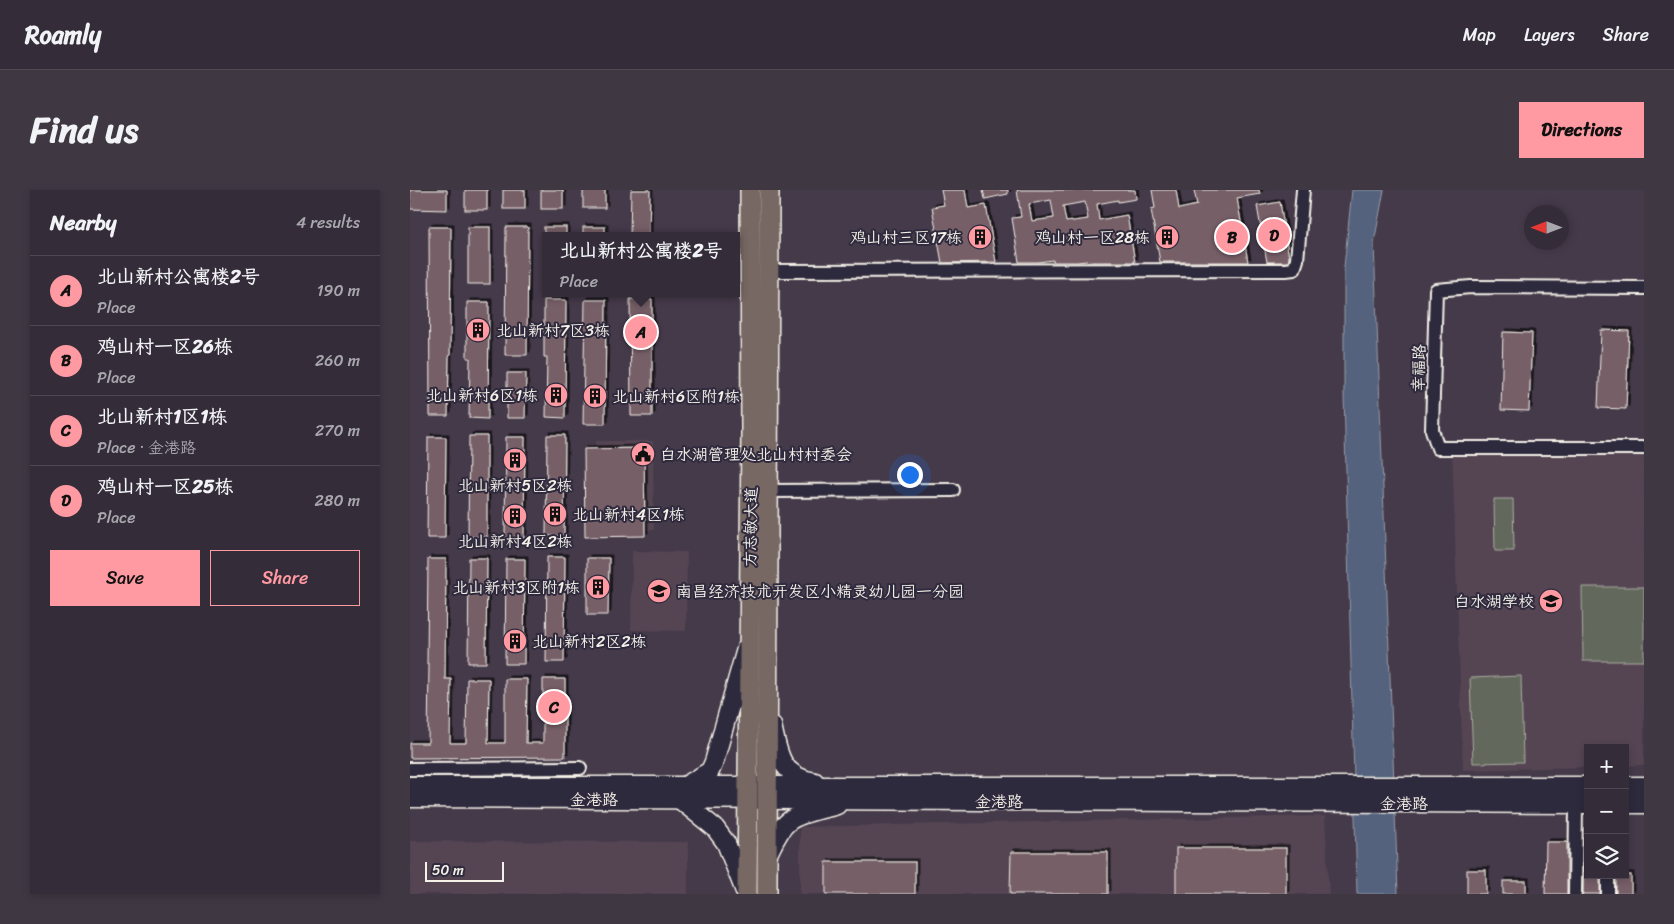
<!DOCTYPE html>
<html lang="en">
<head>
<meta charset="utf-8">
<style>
  :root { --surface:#342c38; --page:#3f3843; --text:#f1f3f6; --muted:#a9a7ae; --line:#4e4853; --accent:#ff9aa2 }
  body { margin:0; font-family:Sriracha,"LXGW WenKai TC",sans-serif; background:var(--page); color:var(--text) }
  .controls { position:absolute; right:15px; bottom:15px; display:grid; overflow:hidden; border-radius:0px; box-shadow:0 2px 8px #0003 }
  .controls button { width:45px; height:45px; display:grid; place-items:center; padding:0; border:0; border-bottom:1px solid var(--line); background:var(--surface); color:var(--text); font:25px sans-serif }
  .compass { position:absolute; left:1114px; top:15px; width:45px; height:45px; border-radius:50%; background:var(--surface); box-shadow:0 2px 8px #0003; rotate:270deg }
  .scale { position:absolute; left:15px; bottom:12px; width:79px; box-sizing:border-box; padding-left:5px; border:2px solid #f4f1e8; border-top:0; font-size:14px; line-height:18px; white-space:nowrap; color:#f4f1e8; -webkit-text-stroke:4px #2f2a3d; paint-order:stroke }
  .you { position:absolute; left:499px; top:284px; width:18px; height:18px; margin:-12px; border:4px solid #fff; border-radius:50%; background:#1a73e8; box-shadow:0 0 0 8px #1a73e833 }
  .badge { display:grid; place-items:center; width:32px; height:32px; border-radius:50%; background:var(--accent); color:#111; font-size:16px; font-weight:700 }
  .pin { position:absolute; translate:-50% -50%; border:2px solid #fff; box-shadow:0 1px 5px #0006 }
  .popup { position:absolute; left:132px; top:42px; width:198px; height:65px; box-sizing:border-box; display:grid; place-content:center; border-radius:0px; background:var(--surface); filter:drop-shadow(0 1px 4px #0005); font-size:16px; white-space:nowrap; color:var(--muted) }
  .popup b { font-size:19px; color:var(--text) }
  .popup::after { content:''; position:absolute; left:50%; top:100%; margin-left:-10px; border:10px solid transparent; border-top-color:var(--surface) }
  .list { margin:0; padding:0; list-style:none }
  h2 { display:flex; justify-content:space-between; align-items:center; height:65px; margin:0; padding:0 20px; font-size:21px }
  h2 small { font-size:16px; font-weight:400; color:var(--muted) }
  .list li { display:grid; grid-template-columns:32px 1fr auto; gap:15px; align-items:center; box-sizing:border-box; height:70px; padding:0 20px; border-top:1px solid var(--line) }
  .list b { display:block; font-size:19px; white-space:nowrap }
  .list p { margin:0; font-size:16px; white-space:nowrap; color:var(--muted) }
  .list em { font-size:16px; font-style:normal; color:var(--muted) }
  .actions { display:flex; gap:10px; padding:15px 20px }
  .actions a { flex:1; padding:11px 0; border:1px solid var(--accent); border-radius:0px; text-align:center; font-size:18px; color:var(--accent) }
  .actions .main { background:var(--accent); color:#111 }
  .icon { flex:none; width:28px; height:28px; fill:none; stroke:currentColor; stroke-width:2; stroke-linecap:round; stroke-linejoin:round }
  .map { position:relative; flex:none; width:1234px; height:704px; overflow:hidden; border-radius:0px }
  header { display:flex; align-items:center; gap:30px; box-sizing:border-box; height:70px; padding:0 25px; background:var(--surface); border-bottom:1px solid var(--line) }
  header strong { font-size:24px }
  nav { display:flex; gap:28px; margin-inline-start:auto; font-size:18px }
  .intro { display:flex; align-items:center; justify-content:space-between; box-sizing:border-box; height:120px; padding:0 30px }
  h1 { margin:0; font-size:35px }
  .button { padding:12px 22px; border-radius:0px; background:var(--accent); color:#111; font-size:18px; font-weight:700 }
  main { display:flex; gap:30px; padding:0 30px }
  aside { flex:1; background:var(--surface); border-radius:0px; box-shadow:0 2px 8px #0003 }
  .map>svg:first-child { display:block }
  .built { fill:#544553 }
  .green { fill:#62685b; stroke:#abaca2 }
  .water { fill:#55627e; stroke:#959ba8 }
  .building { fill:#775f67; stroke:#f4f1e8; fill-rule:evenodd; filter:url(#shadow) }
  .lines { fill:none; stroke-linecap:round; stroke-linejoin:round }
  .street-casing { stroke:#f4f1e8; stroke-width:16 }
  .secondary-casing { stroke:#f4f1e8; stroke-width:21 }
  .primary-casing { stroke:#f4f1e8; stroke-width:22 }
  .street { stroke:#2f2a3d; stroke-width:12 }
  .secondary { stroke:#2f2a3d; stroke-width:18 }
  .primary { stroke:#776864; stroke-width:19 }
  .labels { text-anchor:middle; stroke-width:4; stroke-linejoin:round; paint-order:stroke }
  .poi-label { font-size:16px; fill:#f4f1e8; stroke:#2f2a3d; text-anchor:start }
  .street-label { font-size:16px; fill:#f4f1e8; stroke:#2f2a3d }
</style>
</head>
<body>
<header>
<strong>Roamly</strong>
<nav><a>Map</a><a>Layers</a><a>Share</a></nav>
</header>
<div class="intro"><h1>Find us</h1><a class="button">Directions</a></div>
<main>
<aside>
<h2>Nearby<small>4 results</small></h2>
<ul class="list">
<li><span class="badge">A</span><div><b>北山新村公寓楼2号</b><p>Place</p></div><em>190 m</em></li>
<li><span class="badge">B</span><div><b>鸡山村一区26栋</b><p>Place</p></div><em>260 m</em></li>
<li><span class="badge">C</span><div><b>北山新村1区1栋</b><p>Place · 金港路</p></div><em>270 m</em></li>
<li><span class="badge">D</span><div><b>鸡山村一区25栋</b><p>Place</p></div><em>280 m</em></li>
</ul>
<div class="actions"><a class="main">Save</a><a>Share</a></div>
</aside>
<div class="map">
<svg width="1234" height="704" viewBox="0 0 1234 704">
  <defs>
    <filter id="shadow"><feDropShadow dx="3" dy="-3" stdDeviation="0" flood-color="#0009"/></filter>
  </defs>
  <rect width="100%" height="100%" fill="#453a4a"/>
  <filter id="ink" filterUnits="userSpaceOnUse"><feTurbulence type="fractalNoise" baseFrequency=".02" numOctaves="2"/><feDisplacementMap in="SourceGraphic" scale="10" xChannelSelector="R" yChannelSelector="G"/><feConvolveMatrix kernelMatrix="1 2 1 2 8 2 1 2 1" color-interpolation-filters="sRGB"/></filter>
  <g filter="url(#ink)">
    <!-- built -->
    <g class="built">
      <path d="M186,251H243L244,340L187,341Z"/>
      <path d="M1042,260L1234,263V575L1215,576V558H1178V577L1053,580Z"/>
      <path d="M222,361L277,362L276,441L221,440Z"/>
      <path d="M915,626L919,704H390V637Z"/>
      <path d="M0,651L278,652V704H0Z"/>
    </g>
    <!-- green -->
    <g class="green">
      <path d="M1084,309H1103L1104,361H1085Z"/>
      <path d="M1172,397H1234V471H1173Z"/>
      <path d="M1111,486L1113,572L1063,573L1060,488Z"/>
    </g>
    <!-- water -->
    <path class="water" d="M942,0H974L964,53L988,704H947L934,205V77Z"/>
    <!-- building -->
    <g class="building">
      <path d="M0,0H37V20L0,19Z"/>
      <rect x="55" y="0" width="22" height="20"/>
      <rect x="93" y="0" width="22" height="19"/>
      <rect x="131" y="0" width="22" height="19"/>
      <rect x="173" y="0" width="22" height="18"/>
      <path d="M221,0H240L239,46H220Z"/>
      <path d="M531,0H555L558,18L576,15L586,72L532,73L522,17L534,15Z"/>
      <path d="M573,0H598V4L575,9Z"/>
      <path d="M607,0H725L726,9L708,12V10L687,14L689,30L717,25L725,72H677V71L667,72H643V70L628,72H609L602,28L611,27ZM641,10L644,28L622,31L619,14ZM675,12L678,29L656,32L653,16Z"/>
      <path d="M742,0H766L769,19L787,15L784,0H849L850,4L827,8L838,72H750L741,19L745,18Z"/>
      <path d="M870,12L879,68L878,72H857L847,16Z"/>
      <path d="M19,37H41L40,166H39L38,226H20Z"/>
      <rect x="58" y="37" width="22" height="57"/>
      <path d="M96,37H118L117,165H95Z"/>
      <rect x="134" y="37" width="22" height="9"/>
      <rect x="173" y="37" width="22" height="9"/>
      <path d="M220,109H242V226H221Z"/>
      <path d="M134,110H156L155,228L136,227L137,167H134Z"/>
      <path d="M175,110H196L195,234H173Z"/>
      <path d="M57,112H79L78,229L59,228L60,168H57Z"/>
      <path d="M1191,140L1219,141L1216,219L1188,218Z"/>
      <path d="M1093,142L1122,143L1119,221L1091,220Z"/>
      <path d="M97,183H116L115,228H97Z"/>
      <path d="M137,245H155L154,346H136Z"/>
      <path d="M59,246H77V347H58Z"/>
      <path d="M18,247H36L35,348H17Z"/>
      <path d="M96,247H115L114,348H95Z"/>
      <path d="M234,258L235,346L175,347L174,259Z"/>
      <path d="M137,367H155L154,472H136Z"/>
      <path d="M59,368H77L76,473H58Z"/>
      <path d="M177,368H199L198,425H177Z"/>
      <path d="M18,369H36L35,489H41L40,553H56L57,489H79L78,553H95V489H117L116,553H133V489H155V567L0,568V553H18L19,474H17Z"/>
      <path d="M96,369H115L114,474H95Z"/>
      <path d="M1136,652H1157V704H1135Z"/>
      <path d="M1174,653H1178V685H1190V704H1173Z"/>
      <rect x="766" y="658" width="110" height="46"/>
      <path d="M601,662H698V704H600Z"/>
      <rect x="416" y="672" width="89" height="32"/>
      <rect x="1057" y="680" width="19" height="24"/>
      <rect x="1206" y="685" width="15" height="19"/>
      <rect x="1093" y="691" width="23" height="13"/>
    </g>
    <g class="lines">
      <!-- street casing -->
      <g class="street-casing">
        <g id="street">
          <path d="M358,81L876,80L884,79L887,70L893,0"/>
          <path d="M1234,98L1061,97L1026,100L1022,240L1028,258H1234"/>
          <path d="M358,301L543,300"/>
          <path d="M0,579L170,578"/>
          <path d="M1165,704L1166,614"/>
          <path d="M1198,704V685"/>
        </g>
      </g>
      <!-- secondary casing -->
      <g class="secondary-casing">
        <g id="secondary">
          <path d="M362,535C368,564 371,587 405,592"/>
          <path d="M0,596H1178"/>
          <path d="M275,596L300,581L304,572L336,459"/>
          <path d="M1215,596H1234"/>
          <path d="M0,608L1178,614"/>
          <path d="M269,609L305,638L316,653L336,704"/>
          <path d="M1215,614H1234"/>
          <path d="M357,666C363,654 368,640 378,632C390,622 412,620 427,615"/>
        </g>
      </g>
      <!-- primary casing -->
      <g class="primary-casing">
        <g id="primary">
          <path d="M337,704L341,240L340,0"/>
          <path d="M357,704L359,0"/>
        </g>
      </g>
      <!-- street -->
      <use href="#street" class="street"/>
      <!-- secondary -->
      <use href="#secondary" class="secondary"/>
      <!-- primary -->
      <use href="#primary" class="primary"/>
    </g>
  </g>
  <!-- icons -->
  <defs>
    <g id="building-disc" transform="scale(1.25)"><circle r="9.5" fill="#ff9aa2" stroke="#2f2a3d"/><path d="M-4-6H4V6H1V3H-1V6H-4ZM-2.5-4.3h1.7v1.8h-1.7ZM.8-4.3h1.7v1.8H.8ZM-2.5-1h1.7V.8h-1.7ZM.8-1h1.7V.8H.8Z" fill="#111"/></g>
    <g id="civic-disc" transform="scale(1.25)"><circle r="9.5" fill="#ff9aa2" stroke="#2f2a3d"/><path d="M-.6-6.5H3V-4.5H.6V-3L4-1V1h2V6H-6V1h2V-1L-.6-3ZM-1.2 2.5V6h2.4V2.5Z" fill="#111"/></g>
    <g id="school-disc" transform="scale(1.25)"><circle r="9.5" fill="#ff9aa2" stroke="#2f2a3d"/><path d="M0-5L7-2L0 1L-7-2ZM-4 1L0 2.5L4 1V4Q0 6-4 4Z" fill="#111"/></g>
  </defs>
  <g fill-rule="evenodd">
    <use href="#building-disc" x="570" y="47"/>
    <use href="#building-disc" x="757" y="47"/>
    <use href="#building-disc" x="68" y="140"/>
    <use href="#building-disc" x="146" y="205"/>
    <use href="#building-disc" x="185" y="206"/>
    <use href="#civic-disc" x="233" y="264"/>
    <use href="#building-disc" x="105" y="270"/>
    <use href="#building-disc" x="145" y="324"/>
    <use href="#building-disc" x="105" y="326"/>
    <use href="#building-disc" x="188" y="397"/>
    <use href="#school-disc" x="249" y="401"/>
    <use href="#school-disc" x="1141" y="411"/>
    <use href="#building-disc" x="105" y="451"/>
  </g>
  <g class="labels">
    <!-- poi labels -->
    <g class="poi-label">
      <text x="552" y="53" text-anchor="end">鸡山村三区17栋</text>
      <text x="740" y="53" text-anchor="end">鸡山村一区28栋</text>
      <text x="86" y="146">北山新村7区3栋</text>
      <text x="128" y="211" text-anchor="end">北山新村6区1栋</text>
      <text x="202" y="212">北山新村6区附1栋</text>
      <text x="250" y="270">白水湖管理处北山村村委会</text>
      <text x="105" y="301" text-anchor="middle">北山新村5区2栋</text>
      <text x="162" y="330">北山新村4区1栋</text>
      <text x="105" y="357" text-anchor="middle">北山新村4区2栋</text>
      <text x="170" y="403" text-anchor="end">北山新村3区附1栋</text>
      <text x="266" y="407">南昌经济技术开发区小精灵幼儿园一分园</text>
      <text x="1124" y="417" text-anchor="end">白水湖学校</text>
      <text x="122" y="457">北山新村2区2栋</text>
    </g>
    <!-- street labels -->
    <g class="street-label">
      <text transform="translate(1008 178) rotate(-88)" y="6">幸福路</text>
      <text transform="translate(340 337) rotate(-89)" y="6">方志敏大道</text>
      <text x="184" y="615">金港路</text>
      <text x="589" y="617">金港路</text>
      <text x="994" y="619">金港路</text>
    </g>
  </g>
</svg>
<div class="controls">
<button>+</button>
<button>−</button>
<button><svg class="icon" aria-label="layers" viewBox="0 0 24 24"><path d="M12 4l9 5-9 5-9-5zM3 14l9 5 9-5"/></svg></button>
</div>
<svg class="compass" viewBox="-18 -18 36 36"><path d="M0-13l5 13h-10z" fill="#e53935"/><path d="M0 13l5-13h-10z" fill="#a9a7ae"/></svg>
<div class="scale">50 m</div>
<div class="you"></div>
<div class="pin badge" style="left:231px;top:142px">A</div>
<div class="popup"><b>北山新村公寓楼2号</b>Place</div>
<div class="pin badge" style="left:822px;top:47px">B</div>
<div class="pin badge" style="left:144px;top:517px">C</div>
<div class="pin badge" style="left:864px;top:45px">D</div>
</div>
</main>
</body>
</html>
